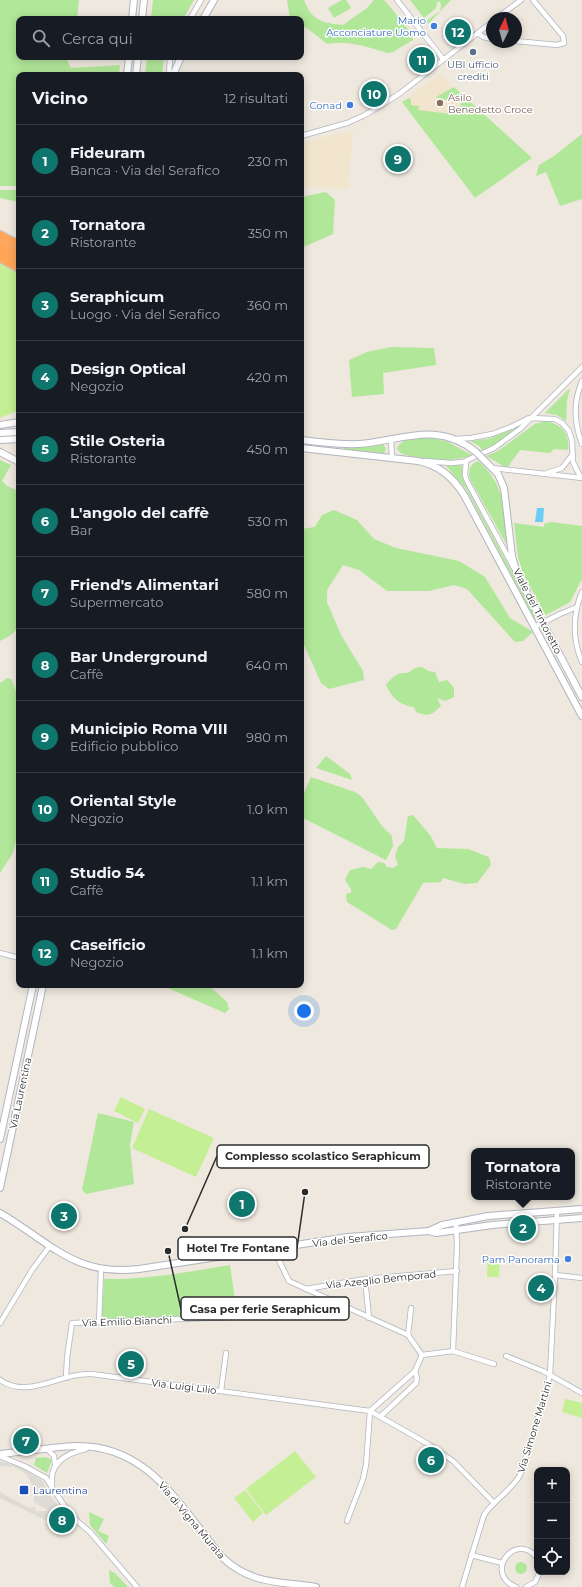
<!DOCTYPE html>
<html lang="it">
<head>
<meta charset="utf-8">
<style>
  :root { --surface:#171b24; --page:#20242c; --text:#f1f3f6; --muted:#9ea1a6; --line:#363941; --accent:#0f766e }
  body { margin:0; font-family:Montserrat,sans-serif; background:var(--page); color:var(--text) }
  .controls { position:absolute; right:12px; bottom:12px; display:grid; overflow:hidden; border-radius:8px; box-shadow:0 2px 10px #0003 }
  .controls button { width:36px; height:36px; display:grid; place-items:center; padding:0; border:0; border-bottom:1px solid var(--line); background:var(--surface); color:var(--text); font:20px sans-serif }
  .compass { position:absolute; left:486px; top:12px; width:36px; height:36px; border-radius:50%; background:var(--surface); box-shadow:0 2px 10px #0003; rotate:6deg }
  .you { position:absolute; left:304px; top:1011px; width:14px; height:14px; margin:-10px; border:3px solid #fff; border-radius:50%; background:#1a73e8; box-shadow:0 0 0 6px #1a73e833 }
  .badge { display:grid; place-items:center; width:26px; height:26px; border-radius:50%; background:var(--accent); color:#fff; font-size:13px; font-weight:700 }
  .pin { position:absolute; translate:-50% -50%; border:2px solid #fff; box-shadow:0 1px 4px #0006 }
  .popup { position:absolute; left:471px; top:1148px; width:104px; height:52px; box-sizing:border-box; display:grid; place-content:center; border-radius:8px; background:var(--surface); filter:drop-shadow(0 1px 3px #0005); font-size:13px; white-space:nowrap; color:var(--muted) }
  .popup b { font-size:15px; color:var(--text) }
  .popup::after { content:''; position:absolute; left:50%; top:100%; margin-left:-8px; border:8px solid transparent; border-top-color:var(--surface) }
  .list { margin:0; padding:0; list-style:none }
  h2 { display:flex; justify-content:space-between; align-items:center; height:52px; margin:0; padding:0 16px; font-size:17px }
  h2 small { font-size:13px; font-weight:400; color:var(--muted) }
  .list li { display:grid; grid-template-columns:26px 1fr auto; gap:12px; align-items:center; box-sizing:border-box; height:72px; padding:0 16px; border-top:1px solid var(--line) }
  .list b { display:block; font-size:15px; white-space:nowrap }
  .list p { margin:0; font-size:13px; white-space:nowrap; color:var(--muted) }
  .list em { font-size:13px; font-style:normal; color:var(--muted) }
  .icon { flex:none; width:22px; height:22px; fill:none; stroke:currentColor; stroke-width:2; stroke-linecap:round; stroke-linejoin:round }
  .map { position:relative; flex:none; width:582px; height:1587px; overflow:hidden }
  .search { position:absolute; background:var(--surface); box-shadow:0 2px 10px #0003; left:16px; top:16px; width:288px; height:44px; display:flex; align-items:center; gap:10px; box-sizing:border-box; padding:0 14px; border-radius:8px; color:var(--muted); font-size:15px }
  .panel { position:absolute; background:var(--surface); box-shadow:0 2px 10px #0003; left:16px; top:72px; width:288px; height:916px; border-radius:8px }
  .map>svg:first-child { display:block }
  .education { fill:#f1e6cd }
  .green { fill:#b1e798 }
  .pitch { fill:#c5ef94 }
  .plaza { fill:#dedbd5 }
  .water { fill:#6dccf5 }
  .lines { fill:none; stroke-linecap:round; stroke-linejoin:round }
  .street-casing { stroke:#b2b4c0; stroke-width:6 }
  .secondary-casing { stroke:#b2b4c0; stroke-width:8 }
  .highway-casing { stroke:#c8c8c8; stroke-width:10 }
  .street { stroke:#fff; stroke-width:4.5 }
  .secondary { stroke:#fff; stroke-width:6 }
  .highway { stroke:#ffa659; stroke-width:8 }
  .secondary-bridge-casing { stroke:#b2b4c0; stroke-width:8; stroke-linecap:butt }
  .secondary-bridge { stroke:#fff; stroke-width:6 }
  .shop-dot { fill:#3f7fe0; stroke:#fff; stroke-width:1.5 }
  .service-dot { fill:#5c6f8a; stroke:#fff; stroke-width:1.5 }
  .education-dot { fill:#8d6e63; stroke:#fff; stroke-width:1.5 }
  .transit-dot { fill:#1a4fb4; stroke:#fff; stroke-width:1.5 }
  .labels { text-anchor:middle; stroke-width:3; stroke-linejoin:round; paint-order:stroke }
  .shop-label { font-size:10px; fill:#366cbe; stroke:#fff; text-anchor:end }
  .service-label { font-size:10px; fill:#4e5e75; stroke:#fff }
  .education-label { font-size:10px; fill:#785e54; stroke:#fff; text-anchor:start }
  .street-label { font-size:10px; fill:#2c2c2c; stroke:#fff }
  .transit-label { font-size:10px; fill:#164399; stroke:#fff; text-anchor:start }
  .leader { fill:none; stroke:#2c2c2c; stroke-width:1.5 }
  .callout-dot { fill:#2c2c2c; stroke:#fff; stroke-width:1.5 }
  .callout { fill:#fff; stroke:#2c2c2c; stroke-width:1.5 }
  .callout-label { font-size:11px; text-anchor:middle; font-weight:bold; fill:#2c2c2c }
</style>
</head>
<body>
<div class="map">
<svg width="582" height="1587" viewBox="0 0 582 1587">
  <rect width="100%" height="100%" fill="#eee8de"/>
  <!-- education -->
  <g class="education">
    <path d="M440,74L475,107L451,133L428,131L405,100Z"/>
    <path d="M353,130L348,189L301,187V143Z"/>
  </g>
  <!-- green -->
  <g class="green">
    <path d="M0,0H79L77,19H19V57H65L71,68L120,65L119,75H19V186H0Z"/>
    <path d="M153,0H194L183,19H151Z"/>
    <path d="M287,0H304C306,4 307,8 310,12C317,22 331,24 343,25L367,8L374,0H383L386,2L412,34L413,40L393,52L387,53C367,47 348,40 327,44L307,28L301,26V19H290Z"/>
    <path d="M342,0H346L351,8L334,18L328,8Z"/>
    <path d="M410,0H451L428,24L426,21L440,11L441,5L440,1L436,3L437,5L435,9L424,18Z"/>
    <path d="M147,57H164L162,75H145Z"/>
    <path d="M454,87L532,158L475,198L402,102L409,98L411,100V105L419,106L418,110L460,115L461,102L436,98V97Z"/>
    <path d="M582,134V199L560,206L546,172L536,176L539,165L554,156Z"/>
    <path d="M0,190H19V202L0,198Z"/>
    <path d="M326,192L335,200L333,234L301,248V197Z"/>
    <path d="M391,347L434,348L436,365L383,373L384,394L352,397L349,360L367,352Z"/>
    <path d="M570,388L567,401L566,421L557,415L545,413Z"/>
    <path d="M546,421C563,425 570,434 568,450L554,449L550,453L520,450L507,468L486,456L498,451L535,424Z"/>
    <path d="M515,428L503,439L483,451L479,446L470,441L488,439Z"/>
    <path d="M423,437L446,441L472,455C451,464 423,459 402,454L397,449C400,439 414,438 423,437Z"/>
    <path d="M383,444L386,449L384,453L344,449V447H365Z"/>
    <path d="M0,460L11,465L2,481L7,486L19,491V596L17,607L19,608C19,626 19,633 0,641Z"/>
    <path d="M478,461C504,483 507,512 507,545L470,479C468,470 470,464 478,461Z"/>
    <path d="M462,465V477L464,482L537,619L535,620L466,489L446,466Z"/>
    <path d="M334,510L357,520L374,539L396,548L459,561L485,577L510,618L533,632L523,641L515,642L467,589L454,585L429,591H387L359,570L343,565L327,590V602L341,635L363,671L364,680L329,689L321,683L301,638V529L315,527L322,515Z"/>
    <path d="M551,522L582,526V579L570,602L546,615H545L523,573L518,557L514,523L544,527V524Z"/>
    <path d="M422,667L428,671L435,672L439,682L447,680L454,688V697L445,701L437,698L441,706C432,715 428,717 416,712L414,707C401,706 391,697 386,685C392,677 399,672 408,673L415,668Z"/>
    <path d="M7,678L11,679C15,686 16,694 19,702V827L13,853L0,873V683Z"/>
    <path d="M326,756L350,774L352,780L316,768Z"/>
    <path d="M311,777L355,792L362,797L382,826L392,836L393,846L386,860L301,817V800Z"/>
    <path d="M413,815L430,835L437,848L468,849L489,857L491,865L477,883L465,884L443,878L441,882L423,883L396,929L392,930L347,902L346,895L348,893H351V889L345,880L350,870L363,867L371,869L378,862L384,863L387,867L393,868L398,865L395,856L398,847L404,841L408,816Z"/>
    <path d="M161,985H208L227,1002L229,1009L225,1013Z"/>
    <path d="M98,1113L134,1122L130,1145L134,1184L86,1194L82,1190Z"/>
    <path d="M230,1265L237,1314L110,1319L105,1318L102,1315L104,1279C146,1280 188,1272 230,1265Z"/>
    <path d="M46,1457L52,1460L47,1473L34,1465L36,1458Z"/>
    <path d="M89,1512L104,1519L98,1531L109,1536L106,1544L90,1525Z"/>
    <circle cx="521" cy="1568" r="6"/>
    <path d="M109,1570L115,1573L128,1587H114L110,1583Z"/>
  </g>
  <!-- pitch -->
  <g class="pitch">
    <path d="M0,263L19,273V410L0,418Z"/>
    <path d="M121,1097L145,1109L138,1123L114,1111Z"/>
    <path d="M149,1109L214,1138L196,1177L132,1148Z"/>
    <path d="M488,1257H500L499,1277H487Z"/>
    <path d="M565,1399L582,1403V1418L562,1412Z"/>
    <path d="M295,1451L316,1477L266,1515L246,1489Z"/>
    <path d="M245,1490L263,1513L253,1522L234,1498Z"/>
  </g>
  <!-- plaza -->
  <path class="plaza" d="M0,1461L17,1466L41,1480L46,1487L51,1497L75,1525L73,1530L70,1532L73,1527L67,1524L64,1529L0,1498V1492L31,1509L32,1507L36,1509V1513L38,1511H46L47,1510L34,1502V1488L26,1474L15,1467L0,1466Z"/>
  <!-- water -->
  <path class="water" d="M537,508H544L543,522H535Z"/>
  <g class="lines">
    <!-- street casing -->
    <g class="street-casing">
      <g id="street">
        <path d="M397,0L443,59"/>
        <path d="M497,18L521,0"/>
        <path d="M190,19L201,0"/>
        <path d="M478,33L483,37L492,39"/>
        <path d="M516,41L557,45L564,43L563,36L533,0"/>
        <path d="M169,75L170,57"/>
        <path d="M301,136L347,123L363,116L380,106L399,94L492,22"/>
        <path d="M582,381C573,403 574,422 582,444"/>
        <path d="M391,439L392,458"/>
        <path d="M455,439L471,438L492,434L511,427L529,418L555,419L562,423L569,431L572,441L573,462L581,478"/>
        <path d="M425,461L451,463L463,462L494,448L520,429L582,367"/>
        <path d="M466,462L465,475L467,481L514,568"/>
        <path d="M492,468L582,478"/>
        <path d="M547,473L562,468L572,455"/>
        <path d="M582,592C573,614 572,639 582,662"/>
        <path d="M534,627L560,614L577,607"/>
        <path d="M0,953L19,958"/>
        <path d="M273,1248L289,1281L408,1335L422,1355"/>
        <path d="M555,1275L582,1278"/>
        <path d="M365,1279L369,1318"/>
        <path d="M306,1289L365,1279L457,1271"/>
        <path d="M99,1322L101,1269"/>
        <path d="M0,1323L32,1270L49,1247"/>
        <path d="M408,1335L411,1308"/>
        <path d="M453,1351L457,1246L456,1223"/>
        <path d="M506,1356L543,1371L582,1393"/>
        <path d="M415,1371L422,1355L453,1351L494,1364"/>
        <path d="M66,1378L67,1358L72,1323L262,1316"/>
        <path d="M0,1380C29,1400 61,1372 92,1374L370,1411L428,1444L453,1461L494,1503"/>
        <path d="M221,1391L226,1353"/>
        <path d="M370,1411L415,1371L417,1378L416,1383L380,1417"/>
        <path d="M47,1449L54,1456L55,1464"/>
        <path d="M0,1456L24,1466L46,1478L63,1504L77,1521L90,1532L137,1587"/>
        <path d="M52,1485C49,1462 67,1453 86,1449"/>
        <path d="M347,1521L363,1479L366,1465L370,1411"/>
        <path d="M471,1555L502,1563"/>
        <path d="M462,1587L484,1515C494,1500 511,1491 520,1475L534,1432L550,1375L555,1275L557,1211"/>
        <path d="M516,1587C483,1574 515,1530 537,1558"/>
        <path d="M526,1587L535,1582L540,1572"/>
      </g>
    </g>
    <!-- secondary casing -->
    <g class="secondary-casing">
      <g id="secondary">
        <path d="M132,19L134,0"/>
        <path d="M142,19L144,0"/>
        <path d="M203,19L214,0"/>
        <path d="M127,75L129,57"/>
        <path d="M136,75L138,57"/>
        <path d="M173,75L181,57"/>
        <path d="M0,425L19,422"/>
        <path d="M0,433L19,432"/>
        <path d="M0,440L19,439"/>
        <path d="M301,440C320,442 340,445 359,444C401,441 437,420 476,452"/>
        <path d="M301,448L418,461C439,465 453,477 464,495L582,716"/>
        <path d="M0,452L19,462"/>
        <path d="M487,463L498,474L504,488L512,556L517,574L582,697"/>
        <path d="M0,1139L33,985"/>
        <path d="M0,1188L43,985"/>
        <path d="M0,1213C50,1242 75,1277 139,1269L348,1237L429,1231L436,1233L492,1225L582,1218"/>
        <path d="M429,1231L442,1225L488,1216L582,1209"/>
        <path d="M0,1454C25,1452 50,1447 75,1446C150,1444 181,1509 223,1558C252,1585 280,1581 316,1587"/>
      </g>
    </g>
    <!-- highway casing -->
    <g class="highway-casing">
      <g id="highway">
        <path d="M0,235L19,245"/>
        <path d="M0,244L19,254"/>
        <path d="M0,251L19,261"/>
        <path d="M0,258L19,268"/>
      </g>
    </g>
    <!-- street -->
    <use href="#street" class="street"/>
    <!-- secondary -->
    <use href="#secondary" class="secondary"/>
    <!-- highway -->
    <use href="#highway" class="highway"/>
    <!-- secondary-bridge casing -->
    <g class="secondary-bridge-casing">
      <path id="secondary-bridge" d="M476,452L487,463"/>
    </g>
    <!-- secondary-bridge -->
    <use href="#secondary-bridge" class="secondary-bridge"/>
  </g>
  <!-- markers -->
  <g class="shop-dot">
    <circle cx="434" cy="26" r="4"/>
    <circle cx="350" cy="105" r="4"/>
    <circle cx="568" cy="1259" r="4"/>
  </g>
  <circle class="service-dot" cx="473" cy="52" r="4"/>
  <circle class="education-dot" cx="440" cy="103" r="4"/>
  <rect class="transit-dot" x="19" y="1485" width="10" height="10" rx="2"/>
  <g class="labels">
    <!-- shop labels -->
    <g class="shop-label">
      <text x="426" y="24">Mario<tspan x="426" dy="12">Acconciature Uomo</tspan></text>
      <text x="342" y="109">Conad</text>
      <text x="560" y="1263">Pam Panorama</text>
    </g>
    <!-- service labels -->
    <g class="service-label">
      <text x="473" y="68">UBI ufficio<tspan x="473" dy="12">crediti</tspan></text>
    </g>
    <!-- education labels -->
    <g class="education-label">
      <text x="448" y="101">Asilo<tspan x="448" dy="12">Benedetto Croce</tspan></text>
    </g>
    <!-- street labels -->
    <g class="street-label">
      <text transform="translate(538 611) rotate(63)" y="4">Viale del Tintoretto</text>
      <text transform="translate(20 1093) rotate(-78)" y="4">Via Laurentina</text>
      <text transform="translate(350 1239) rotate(-6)" y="4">Via del Serafico</text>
      <text transform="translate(381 1279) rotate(-6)" y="4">Via Azeglio Bemporad</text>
      <text transform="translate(127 1321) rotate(-2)" y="4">Via Emilio Bianchi</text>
      <text transform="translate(184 1386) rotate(7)" y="4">Via Luigi Lilio</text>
      <text transform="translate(534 1427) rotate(-73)" y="4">Via Simone Martini</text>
      <text transform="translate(192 1520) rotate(50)" y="4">Via di Vigna Murata</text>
    </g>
    <!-- transit labels -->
    <g class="transit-label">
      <text x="33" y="1494">Laurentina</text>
    </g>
  </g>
  <!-- callouts -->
  <path class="leader" d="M185 1229L217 1156M305 1192L297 1248M168 1251L181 1309"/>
  <g class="callout-dot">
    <circle cx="185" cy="1229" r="4"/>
    <circle cx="305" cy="1192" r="4"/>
    <circle cx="168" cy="1251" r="4"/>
  </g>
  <g class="callout">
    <rect x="217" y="1145" width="212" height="23" rx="4"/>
    <rect x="178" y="1237" width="119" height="23" rx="4"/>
    <rect x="181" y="1297" width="168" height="23" rx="4"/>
  </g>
  <g class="callout-label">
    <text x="323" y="1160">Complesso scolastico Seraphicum</text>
    <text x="238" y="1252">Hotel Tre Fontane</text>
    <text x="265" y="1313">Casa per ferie Seraphicum</text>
  </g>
</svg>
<div class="controls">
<button>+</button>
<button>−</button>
<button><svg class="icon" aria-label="locate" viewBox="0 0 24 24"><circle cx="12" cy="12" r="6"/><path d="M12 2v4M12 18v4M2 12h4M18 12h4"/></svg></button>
</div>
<svg class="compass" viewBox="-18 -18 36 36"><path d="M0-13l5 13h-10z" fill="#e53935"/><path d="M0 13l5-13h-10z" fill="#9ea1a6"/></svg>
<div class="you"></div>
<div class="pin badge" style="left:242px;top:1204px">1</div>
<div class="pin badge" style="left:523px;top:1228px">2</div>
<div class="popup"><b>Tornatora</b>Ristorante</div>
<div class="pin badge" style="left:64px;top:1216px">3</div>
<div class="pin badge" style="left:541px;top:1288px">4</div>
<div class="pin badge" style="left:131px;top:1364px">5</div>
<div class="pin badge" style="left:431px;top:1460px">6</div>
<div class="pin badge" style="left:26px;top:1441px">7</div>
<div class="pin badge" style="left:62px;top:1520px">8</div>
<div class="pin badge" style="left:398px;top:159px">9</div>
<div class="pin badge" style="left:374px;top:94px">10</div>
<div class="pin badge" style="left:422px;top:60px">11</div>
<div class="pin badge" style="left:458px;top:32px">12</div>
<div class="search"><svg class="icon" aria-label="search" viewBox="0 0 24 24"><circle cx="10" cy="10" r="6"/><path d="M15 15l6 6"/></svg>Cerca qui</div>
<section class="panel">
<h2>Vicino<small>12 risultati</small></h2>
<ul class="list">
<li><span class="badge">1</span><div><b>Fideuram</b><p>Banca · Via del Serafico</p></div><em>230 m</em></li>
<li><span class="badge">2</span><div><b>Tornatora</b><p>Ristorante</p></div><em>350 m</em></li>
<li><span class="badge">3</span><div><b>Seraphicum</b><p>Luogo · Via del Serafico</p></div><em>360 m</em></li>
<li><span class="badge">4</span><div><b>Design Optical</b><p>Negozio</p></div><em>420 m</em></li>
<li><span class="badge">5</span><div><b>Stile Osteria</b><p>Ristorante</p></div><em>450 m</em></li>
<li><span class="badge">6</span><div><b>L'angolo del caffè</b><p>Bar</p></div><em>530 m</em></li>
<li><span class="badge">7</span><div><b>Friend's Alimentari</b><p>Supermercato</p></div><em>580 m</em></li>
<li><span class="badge">8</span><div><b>Bar Underground</b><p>Caffè</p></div><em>640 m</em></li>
<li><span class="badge">9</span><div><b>Municipio Roma VIII</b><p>Edificio pubblico</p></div><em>980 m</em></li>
<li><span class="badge">10</span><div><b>Oriental Style</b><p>Negozio</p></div><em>1.0 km</em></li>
<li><span class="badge">11</span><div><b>Studio 54</b><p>Caffè</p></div><em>1.1 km</em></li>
<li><span class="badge">12</span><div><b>Caseificio</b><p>Negozio</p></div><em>1.1 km</em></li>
</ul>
</section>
</div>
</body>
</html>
